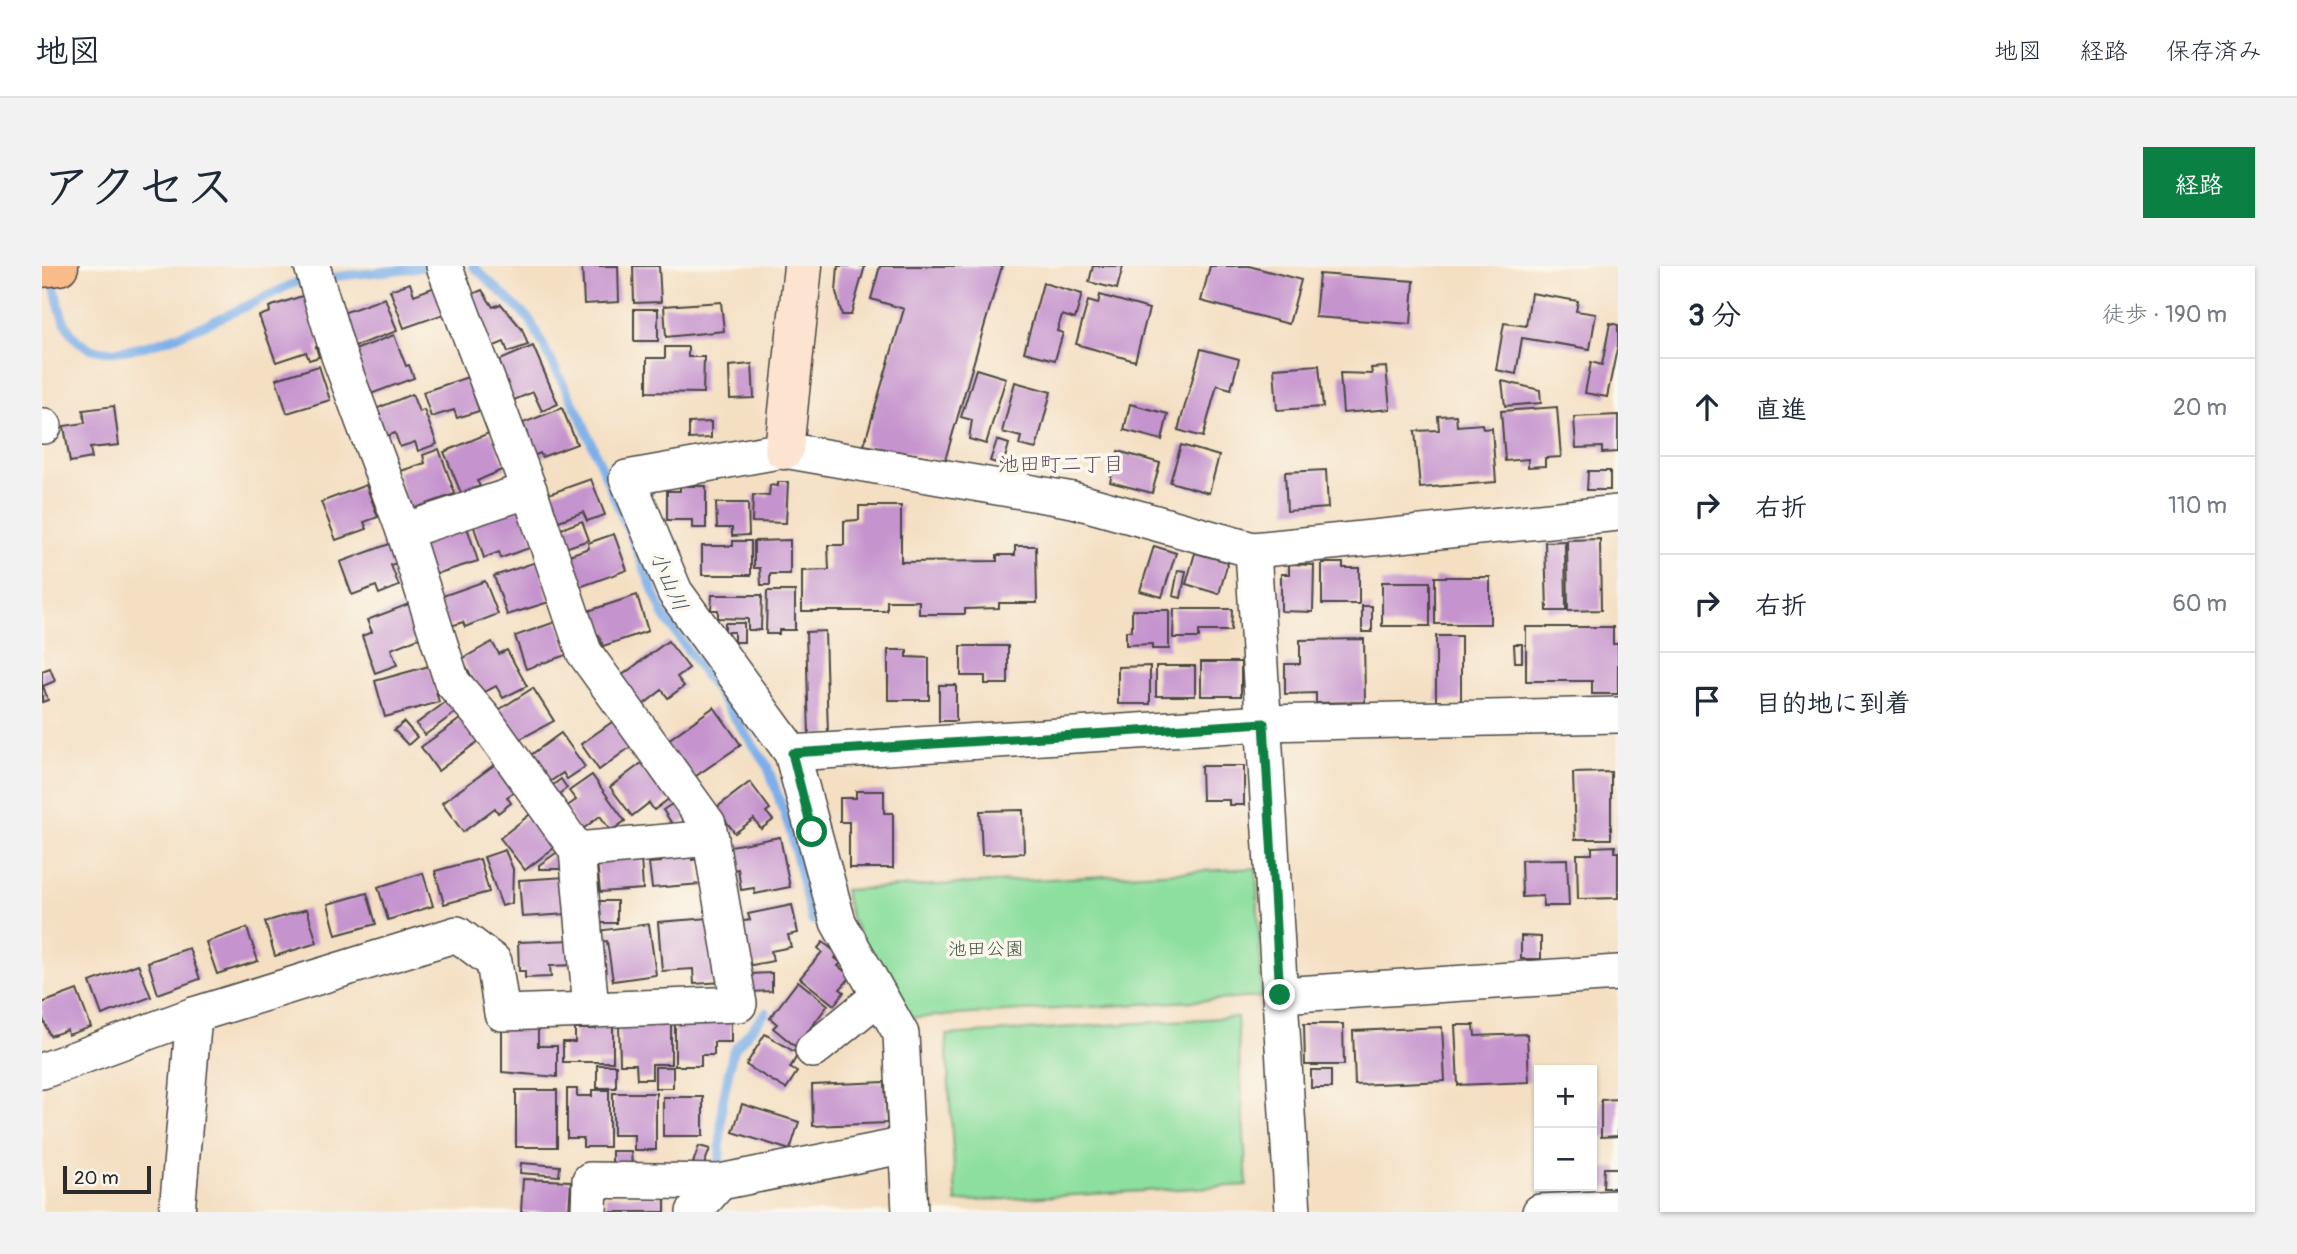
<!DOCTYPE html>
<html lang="ja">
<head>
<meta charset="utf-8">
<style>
  :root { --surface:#fff; --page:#f2f2f3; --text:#1f2937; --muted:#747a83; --line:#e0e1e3; --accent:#0b8043 }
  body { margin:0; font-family:Pangolin,"Klee One",sans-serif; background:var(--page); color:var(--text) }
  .controls { position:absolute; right:21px; bottom:21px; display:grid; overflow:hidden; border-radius:0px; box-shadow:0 2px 5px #0004 }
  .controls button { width:63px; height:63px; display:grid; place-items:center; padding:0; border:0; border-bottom:2px solid var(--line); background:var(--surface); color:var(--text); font:35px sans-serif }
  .scale { position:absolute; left:21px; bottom:18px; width:88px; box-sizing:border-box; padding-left:7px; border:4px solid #2b2b2b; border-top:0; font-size:19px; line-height:24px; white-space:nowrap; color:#2b2b2b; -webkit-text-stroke:5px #fbf7ec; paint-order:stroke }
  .stop { position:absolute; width:21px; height:21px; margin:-16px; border:5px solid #0b8043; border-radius:50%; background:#fff }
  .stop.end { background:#0b8043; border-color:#fff; box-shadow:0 2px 7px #0008 }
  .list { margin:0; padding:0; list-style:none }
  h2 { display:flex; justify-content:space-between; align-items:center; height:91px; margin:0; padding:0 28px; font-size:30px }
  h2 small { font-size:23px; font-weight:400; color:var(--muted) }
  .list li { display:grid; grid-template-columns:46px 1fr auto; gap:21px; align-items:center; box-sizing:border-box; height:98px; padding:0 28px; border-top:2px solid var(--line) }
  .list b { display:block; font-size:26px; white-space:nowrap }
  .list em { font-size:23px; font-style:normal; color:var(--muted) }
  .icon { flex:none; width:38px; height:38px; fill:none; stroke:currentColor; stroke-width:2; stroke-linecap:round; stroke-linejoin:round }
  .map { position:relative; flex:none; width:1576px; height:946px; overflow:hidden; border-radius:0px }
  header { display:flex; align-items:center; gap:42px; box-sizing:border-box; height:98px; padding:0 35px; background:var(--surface); border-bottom:2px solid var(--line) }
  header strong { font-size:33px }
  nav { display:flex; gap:38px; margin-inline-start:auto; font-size:24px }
  .intro { display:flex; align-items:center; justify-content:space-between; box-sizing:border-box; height:168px; padding:0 42px }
  h1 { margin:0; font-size:49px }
  .button { padding:18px 32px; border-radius:0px; background:var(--accent); color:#fff; font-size:24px; font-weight:700 }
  main { display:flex; gap:42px; padding:0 42px }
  aside { flex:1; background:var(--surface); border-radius:0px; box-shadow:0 2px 5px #0004 }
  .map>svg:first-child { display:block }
  .green { fill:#8ddf9f; stroke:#5c8565; stroke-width:2 }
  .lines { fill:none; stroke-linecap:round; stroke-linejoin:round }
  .stream { stroke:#7cafe9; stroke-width:9 }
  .building { fill:#c593ce }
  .street-casing { stroke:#494642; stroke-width:38 }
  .secondary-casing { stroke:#494642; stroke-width:41 }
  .highway-casing { stroke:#494642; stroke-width:41 }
  .street { stroke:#fff; stroke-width:35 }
  .secondary { stroke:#fde4d1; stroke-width:38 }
  .highway { stroke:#fabb8b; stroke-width:38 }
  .route { stroke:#0b8043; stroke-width:9 }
  .labels { text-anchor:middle; stroke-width:7; stroke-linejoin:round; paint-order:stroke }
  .park-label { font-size:19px; fill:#445848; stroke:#fbf7ec }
  .neighbourhood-label { font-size:21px; fill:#614f64; stroke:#fbf7ec }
  .water-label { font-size:21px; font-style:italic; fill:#47596e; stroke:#fbf7ec }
</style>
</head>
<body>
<header>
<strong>地図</strong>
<nav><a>地図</a><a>経路</a><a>保存済み</a></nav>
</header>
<div class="intro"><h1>アクセス</h1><a class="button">経路</a></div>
<main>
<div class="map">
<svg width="1576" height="946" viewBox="0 0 1576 946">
  <rect width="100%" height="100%" fill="#fbf7ec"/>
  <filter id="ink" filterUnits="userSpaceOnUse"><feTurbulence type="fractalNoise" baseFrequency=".0143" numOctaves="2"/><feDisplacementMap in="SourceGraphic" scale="14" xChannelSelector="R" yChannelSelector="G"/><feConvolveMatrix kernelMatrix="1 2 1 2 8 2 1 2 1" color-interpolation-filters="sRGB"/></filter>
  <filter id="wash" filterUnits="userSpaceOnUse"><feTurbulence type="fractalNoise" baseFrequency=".00686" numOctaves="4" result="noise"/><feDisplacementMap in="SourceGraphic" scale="28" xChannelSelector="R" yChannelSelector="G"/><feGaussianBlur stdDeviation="1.57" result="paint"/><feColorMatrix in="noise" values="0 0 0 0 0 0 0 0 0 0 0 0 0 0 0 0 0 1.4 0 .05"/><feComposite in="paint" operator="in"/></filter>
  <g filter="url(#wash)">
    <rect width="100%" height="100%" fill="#f4dfc3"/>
    <!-- green -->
    <g class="green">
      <path d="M1214,602L1220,731L863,752L809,652L802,624Z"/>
      <path d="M1195,751L1205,919L914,936L904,769Z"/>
    </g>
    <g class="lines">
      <!-- stream -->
      <g class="stream">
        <path d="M431,0L488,54L539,152L622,350L725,499L748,564L770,655"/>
        <path d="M11,11C15,35 20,68 45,81C90,103 212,35 257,15L267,14"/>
        <path d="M281,12L391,0"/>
        <path d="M677,908L680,839L691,785L724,746"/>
      </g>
    </g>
    <g id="blocks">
      <!-- building -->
      <g class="building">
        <path d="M540,0H576L577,36L542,38Z"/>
        <path d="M591,0H617L619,36L592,37Z"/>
        <path d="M796,0H823L809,49H800L794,26Z"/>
        <path d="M838,0H960L903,194L822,179L862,43L829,33Z"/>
        <path d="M1051,0H1081L1075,23L1047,16Z"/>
        <path d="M1168,0H1207L1259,14L1247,58L1159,35Z"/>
        <path d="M1277,8L1372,15L1369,58L1273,51Z"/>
        <path d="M368,17L372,29L393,21L402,48L362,62L348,24Z"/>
        <path d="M1001,17L1040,28L1033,53L1020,49L1015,65L1021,67L1013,94L982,86Z"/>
        <path d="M440,24L451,41L459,38L480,63L486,79L466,86L462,76L445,83L424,31Z"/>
        <path d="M1489,27L1536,35L1534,45L1554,48L1548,83L1480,72L1474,108L1454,104L1462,57L1484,60Z"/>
        <path d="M263,29L278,80L274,81L277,91L267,94L264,86L234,96L217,50L228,46L227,41Z"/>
        <path d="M1058,29L1107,43L1093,95L1034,78L1046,35L1056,38Z"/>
        <path d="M343,32L355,65L310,81L298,48Z"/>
        <path d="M679,36L682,65L624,71L622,40Z"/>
        <rect x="592" y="43" width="24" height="32"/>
        <path d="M1568,57L1576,59V78L1565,131L1543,127L1549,96L1560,99Z"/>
        <path d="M352,69L364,100L367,99L372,112L326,129L310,85Z"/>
        <path d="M491,80L516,138L500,145L491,126L465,137L449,98Z"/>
        <path d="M623,81H646V91H662L661,127L605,126V92H623Z"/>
        <path d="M1159,83L1197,93L1189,123L1175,119L1161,171L1136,164Z"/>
        <path d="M710,98L712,132L688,133L687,100Z"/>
        <path d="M1277,99L1281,141L1235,144L1232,102Z"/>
        <path d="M277,100L288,134L245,147L234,113Z"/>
        <path d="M1344,101L1348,143L1301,147L1298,107L1330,108L1329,102Z"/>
        <path d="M934,103L964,112L944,178L927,173L930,154L919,151Z"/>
        <path d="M426,111L437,145L415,152L412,144L389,151L381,126Z"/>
        <path d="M1460,115L1498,124L1499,137L1463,140Z"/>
        <path d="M973,116L1009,126L994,183L977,179L979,171L960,166Z"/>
        <path d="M370,128L377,146L382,144L395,178L376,185L373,176L358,181L353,167L342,171L331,144Z"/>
        <path d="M1088,138L1126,148L1120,174L1082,164Z"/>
        <path d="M72,140L77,179L48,182L50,192L28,196L22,160L43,157L41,144Z"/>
        <path d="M1515,141L1519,191L1503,192V200L1486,201V193L1463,195L1459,145Z"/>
        <path d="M520,142L535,178L500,191L498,187L487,192L478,170L485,167L481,157Z"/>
        <path d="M1414,149L1415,160L1440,158L1441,163L1450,162L1454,216L1378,222L1373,165L1397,164L1396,150Z"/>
        <path d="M1576,149V186L1560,187V181L1534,182L1532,151Z"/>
        <path d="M669,156V172L647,173V157Z"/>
        <path d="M449,166L464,202L435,215L438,220L419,227L402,186Z"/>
        <path d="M955,174L967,178L961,199L948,195Z"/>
        <path d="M1139,179L1177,190L1167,227L1128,216Z"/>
        <path d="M397,183L413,228L365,245L356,206L383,197L381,189Z"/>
        <path d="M1076,185L1118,197L1110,227L1068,216Z"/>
        <path d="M1284,204L1286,242L1245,245L1243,206Z"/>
        <path d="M1546,205H1568V224H1545Z"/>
        <path d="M549,213L563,249L545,255L541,246L514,256L501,230Z"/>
        <path d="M736,216H746L744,257L710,256L711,229L727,230L728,219L736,220Z"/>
        <path d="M324,219L336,251L322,256L325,263L294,274L279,236Z"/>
        <path d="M638,220H664V262H650V254H625V225H638Z"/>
        <path d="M674,237H706L707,269L690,270V262H675Z"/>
        <path d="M479,239L493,280L459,292L457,286L442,292L430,255Z"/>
        <path d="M817,240H859V296L955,295V289H973V280H994L995,337H957V342L923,343V348H877V335H845V345H760V305L787,304L786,279H802V255L817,254Z"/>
        <path d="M540,255L547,274L523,282L516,264Z"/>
        <path d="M424,258L436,295L387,310L377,279L389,275L387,270Z"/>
        <path d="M572,268L585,304L535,322L524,290L547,282L546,277Z"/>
        <path d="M1558,273L1559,344L1526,345L1525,274Z"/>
        <path d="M748,274V308H728V319H719L718,302H712V275Z"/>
        <path d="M691,275H709V309H660V280H691Z"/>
        <path d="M1523,275L1524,345H1505L1503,276Z"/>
        <path d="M350,277L357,296L349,299L357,320L337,328L334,320L310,329L298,296Z"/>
        <path d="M1112,280L1134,287L1120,331L1098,325Z"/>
        <path d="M1153,287L1186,296L1177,328L1144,318Z"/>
        <path d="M497,295L507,336L465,349L452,310Z"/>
        <path d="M1280,297H1301V302H1317V338H1280Z"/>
        <path d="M1247,298L1272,299L1271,346L1239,345V308H1247Z"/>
        <path d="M1136,304L1144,305L1139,332L1131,330Z"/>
        <rect x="1393" y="311" width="55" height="47"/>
        <path d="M443,315L456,348L423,361L421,356L406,361L395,332Z"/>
        <rect x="1340" y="316" width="48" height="44"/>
        <path d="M725,325H753V364H737V368H724Z"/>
        <path d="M595,329L606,365L561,380L557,369L548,372L540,347Z"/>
        <path d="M670,329H720L719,364H706V353L676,352V344H669Z"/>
        <path d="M372,336L384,369L349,383L355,399L333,407L320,370L330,366L325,354Z"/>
        <rect x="1320" y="340" width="10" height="26"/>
        <path d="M1132,343H1190L1189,365H1157V372H1131Z"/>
        <path d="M1090,344H1127V383H1110V378L1084,379V365H1090Z"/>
        <path d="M516,355L527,388L484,403L473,370Z"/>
        <path d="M683,357H702V376H692V366H683Z"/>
        <path d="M1484,361H1571V378H1576V428H1550V415H1484Z"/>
        <path d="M783,365L786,468L767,469L764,366Z"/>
        <rect x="1394" y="370" width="25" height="65"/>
        <path d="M1322,373L1323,436L1274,437V427L1243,428V398H1258V374Z"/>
        <path d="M626,375L647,402L635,411L642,420L626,432L620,424L597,442L575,413Z"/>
        <path d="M450,376L457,388L465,384L485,420L461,432L454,420L439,428L420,393Z"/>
        <path d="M1472,378H1480V396H1473Z"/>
        <path d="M919,380H966V418H943V410H919Z"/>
        <path d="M846,384H865V391L887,392V434H846Z"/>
        <rect x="1159" y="396" width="40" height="34"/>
        <path d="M387,400L397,436L343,451L333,415Z"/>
        <path d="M1108,400V438H1076V401Z"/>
        <rect x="1114" y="400" width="39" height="30"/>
        <path d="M8,402L13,415L1,420L6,434L0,436V405Z"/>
        <rect x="897" y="419" width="17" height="36"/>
        <path d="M491,422L512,455L471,477L452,447Z"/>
        <path d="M409,432L418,443L383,469L374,458Z"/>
        <path d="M672,441L699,479L648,514L622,477Z"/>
        <path d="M421,451L438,474L396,505L379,481Z"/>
        <path d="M573,454L591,479L557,504L539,478Z"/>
        <path d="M362,456L375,471L366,479L352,464Z"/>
        <path d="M519,467L543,501L525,513L521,507L506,517L486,491Z"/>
        <path d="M601,496L628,532L612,544L607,537L590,550L568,521Z"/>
        <path d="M455,497L475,524L465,531L469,537L456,547L453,542L421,566L400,537Z"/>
        <path d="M1159,500H1202V539H1187V534H1160Z"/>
        <path d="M1569,506V573H1533L1531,507Z"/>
        <path d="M550,509L583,555L569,565L558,550L537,566L524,541L534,534L527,525Z"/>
        <path d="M519,513L525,522L513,531L506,523Z"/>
        <path d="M708,516L728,543L724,546L731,554L719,563L712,553L693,567L674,542Z"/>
        <path d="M814,525H842V547H851V602H807V556H798V532H814Z"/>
        <path d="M633,536L645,553L633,562L621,544Z"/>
        <path d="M981,544L982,587L940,589L938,545Z"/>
        <path d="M491,546L517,578L483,604L458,572Z"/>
        <path d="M738,571L748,621L713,628L712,622L699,624L696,603L687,605L683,581Z"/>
        <path d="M1573,580V586H1576V632L1536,633L1535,588H1550V581Z"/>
        <path d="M463,584L471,603L470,637L460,640L442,591Z"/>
        <path d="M517,585L523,603H497V599Z"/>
        <path d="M649,586L650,594L656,593L659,618L610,622L607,597L619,596V588Z"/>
        <path d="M599,592L601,623L558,626L555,595Z"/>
        <path d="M438,593L447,626L402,638L393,605Z"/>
        <path d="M1525,593L1527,640H1501V630L1480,631L1479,594Z"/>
        <path d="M381,607L391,640L346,654L336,621Z"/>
        <path d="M524,611L526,648L480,651L477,614Z"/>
        <path d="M325,627L334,658L294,669L286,638Z"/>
        <path d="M553,635H575V657H552Z"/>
        <path d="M750,639L756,667L746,669L749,681L729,685L731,695L705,700L696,656L708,654L706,648Z"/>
        <path d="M265,643L275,677L233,690L223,656Z"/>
        <path d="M668,652L680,716L652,718L651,703L620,705L616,656Z"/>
        <path d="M607,658L614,709L571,715L565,675L556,676L555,665Z"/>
        <path d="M205,662L216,695L175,708L164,676Z"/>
        <path d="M1479,670L1499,671V693H1479Z"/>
        <path d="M532,674L533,699L508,700L509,711L483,712V705H477L476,676Z"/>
        <path d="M781,676L796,688L793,692L799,697L796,700L809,711L798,723L802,726L792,739L758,712L780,686L776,682Z"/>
        <path d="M147,682L158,713L116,728L106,696Z"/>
        <path d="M96,698L109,731L60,749L48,716Z"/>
        <path d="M730,707V725L707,726V708Z"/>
        <path d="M756,715L786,739L754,781L731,762L735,758L728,752Z"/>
        <path d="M35,724L49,761L26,769L25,764L8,770L0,750V737Z"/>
        <path d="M633,752H689V776H672V789H659V800H633Z"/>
        <path d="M554,755H571V796H521V776H533V763H554Z"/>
        <path d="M577,757H629V798H610V813H595L594,798H578Z"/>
        <path d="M1262,758H1301L1302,799H1263Z"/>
        <path d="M1413,759H1432L1433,770L1485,768L1487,816L1416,819Z"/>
        <path d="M460,761H496V780H515V811L460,806Z"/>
        <path d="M1400,761L1403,815L1313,819L1311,765Z"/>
        <path d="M723,768L756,788L748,802L755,806L744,823L704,799Z"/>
        <rect x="555" y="799" width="19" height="23"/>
        <rect x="613" y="801" width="18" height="21"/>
        <rect x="1269" y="804" width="20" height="18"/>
        <path d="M843,816L845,857L771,860L770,819Z"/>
        <path d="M525,823H535V830H550V824H567V881H541V872H525Z"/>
        <rect x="474" y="824" width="41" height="57"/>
        <path d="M571,827H614V884H592V869H571Z"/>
        <rect x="621" y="831" width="40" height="39"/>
        <path d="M1576,833V870L1559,871V834Z"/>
        <path d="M700,838L757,856L748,884L691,866Z"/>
        <path d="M657,880L668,883L661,901L651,897Z"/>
        <path d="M570,885H589L590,901H570Z"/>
        <path d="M479,897L518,900L517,910L478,907Z"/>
        <path d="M1562,902H1576V922H1561Z"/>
        <path d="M481,913L529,915L527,946H479Z"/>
        <rect x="564" y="930" width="59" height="16"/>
      </g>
    </g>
  </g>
  <g filter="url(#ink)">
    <use href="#blocks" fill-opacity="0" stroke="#494642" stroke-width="2"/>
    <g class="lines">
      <!-- street casing -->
      <g class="street-casing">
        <g id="street">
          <path d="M270,0L297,90L362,265L410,416L442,453L535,584L549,744L697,738L666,558L542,386L487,224L402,0"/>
          <path d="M0,160H2"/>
          <path d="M362,265L487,224"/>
          <path d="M1211,284L1251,946"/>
          <path d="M750,487L1222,457L1576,449"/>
          <path d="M535,584L669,572"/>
          <path d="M1238,729L1576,707"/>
          <path d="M771,784L837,730"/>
          <path d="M0,805L152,749L415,668L452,696L460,747L549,744"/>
          <path d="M678,916L865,879"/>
          <path d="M135,946L152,749"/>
          <path d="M547,946L548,914L678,916L652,946"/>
          <path d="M868,946L859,768L796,656L750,487L633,326L585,212L742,184L1031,234L1211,284L1576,247"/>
          <path d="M1498,946L1576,942"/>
        </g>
      </g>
      <!-- secondary casing -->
      <g class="secondary-casing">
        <path id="secondary" d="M742,184L761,0"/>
      </g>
      <!-- highway casing -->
      <g class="highway-casing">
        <path id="highway" d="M0,2L17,0"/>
      </g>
      <!-- street -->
      <use href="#street" class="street"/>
      <!-- secondary -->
      <use href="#secondary" class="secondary"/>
      <!-- highway -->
      <use href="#highway" class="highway"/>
    </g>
  </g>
  <g class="lines" filter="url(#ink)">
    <!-- route -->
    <path class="route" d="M770,566L750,487L1222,457L1238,729"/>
  </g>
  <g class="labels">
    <!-- park labels -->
    <g class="park-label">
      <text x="944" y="689">池田公園</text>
    </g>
    <!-- neighbourhood labels -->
    <g class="neighbourhood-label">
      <text x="1019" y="205">池田町二丁目</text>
    </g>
    <!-- water labels -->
    <g class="water-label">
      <text transform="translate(627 315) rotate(66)" y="7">小山川</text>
    </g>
  </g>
</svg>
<div class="controls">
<button>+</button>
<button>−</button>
</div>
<div class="scale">20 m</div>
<div class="stop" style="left:770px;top:566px"></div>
<div class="stop end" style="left:1238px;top:729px"></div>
</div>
<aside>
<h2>3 分<small>徒歩 · 190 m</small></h2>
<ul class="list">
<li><svg class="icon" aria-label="ahead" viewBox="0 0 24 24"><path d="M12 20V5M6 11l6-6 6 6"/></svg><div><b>直進</b></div><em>20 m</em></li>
<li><svg class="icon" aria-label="right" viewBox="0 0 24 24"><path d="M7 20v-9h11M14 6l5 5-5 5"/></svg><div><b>右折</b></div><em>110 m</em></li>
<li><svg class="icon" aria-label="right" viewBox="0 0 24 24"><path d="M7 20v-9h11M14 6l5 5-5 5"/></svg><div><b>右折</b></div><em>60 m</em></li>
<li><svg class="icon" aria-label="arrive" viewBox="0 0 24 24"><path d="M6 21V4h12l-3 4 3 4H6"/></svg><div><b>目的地に到着</b></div></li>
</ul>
</aside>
</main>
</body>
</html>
